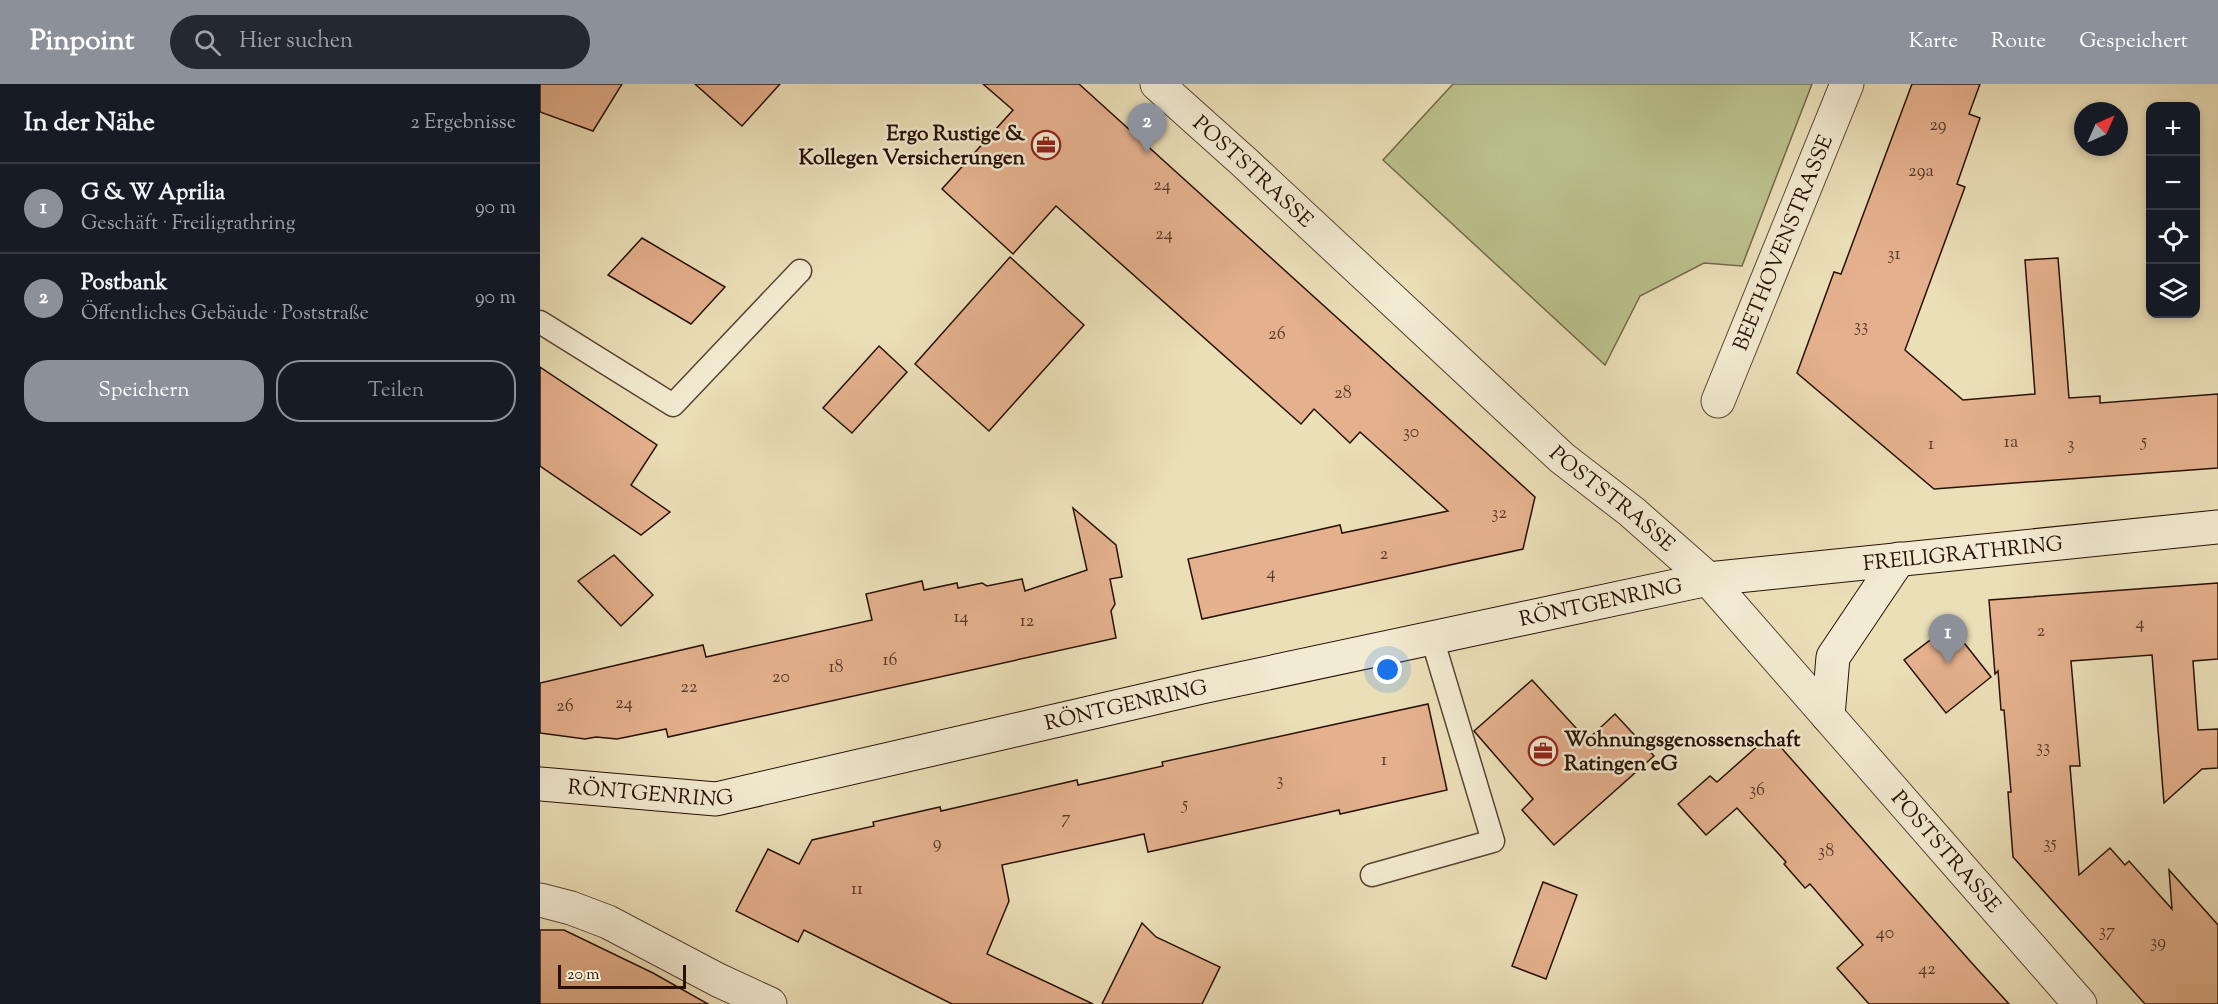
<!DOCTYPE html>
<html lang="de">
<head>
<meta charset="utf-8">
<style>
  :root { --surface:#171b24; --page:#242831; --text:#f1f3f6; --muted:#9ea1a6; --line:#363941; --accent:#8c9099 }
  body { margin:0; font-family:"Sorts Mill Goudy",serif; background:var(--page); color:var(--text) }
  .controls { position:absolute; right:18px; top:18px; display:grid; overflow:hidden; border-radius:12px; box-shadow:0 3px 9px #0003 }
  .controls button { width:54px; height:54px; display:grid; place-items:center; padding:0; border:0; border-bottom:2px solid var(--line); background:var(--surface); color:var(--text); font:30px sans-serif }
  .compass { position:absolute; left:1534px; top:18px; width:54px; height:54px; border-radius:50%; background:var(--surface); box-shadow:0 3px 9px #0003; rotate:45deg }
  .scale { position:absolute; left:18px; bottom:15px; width:128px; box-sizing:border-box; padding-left:6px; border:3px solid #281106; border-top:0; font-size:16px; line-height:21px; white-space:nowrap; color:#281106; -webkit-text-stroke:4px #f2ead1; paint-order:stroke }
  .you { position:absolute; left:848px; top:586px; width:21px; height:21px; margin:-15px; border:4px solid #fff; border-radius:50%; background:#1a73e8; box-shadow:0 0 0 9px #1a73e833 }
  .badge { display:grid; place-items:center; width:39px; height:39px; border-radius:50%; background:var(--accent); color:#fff; font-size:20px; font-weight:700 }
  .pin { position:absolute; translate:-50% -50px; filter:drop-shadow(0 2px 3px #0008) }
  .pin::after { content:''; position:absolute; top:32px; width:21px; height:18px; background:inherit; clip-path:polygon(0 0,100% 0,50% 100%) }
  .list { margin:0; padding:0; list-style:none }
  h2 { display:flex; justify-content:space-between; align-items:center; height:78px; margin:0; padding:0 24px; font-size:26px }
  h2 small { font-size:20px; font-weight:400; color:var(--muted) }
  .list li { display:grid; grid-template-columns:39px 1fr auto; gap:18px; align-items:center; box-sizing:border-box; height:90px; padding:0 24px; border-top:2px solid var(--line) }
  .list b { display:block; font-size:22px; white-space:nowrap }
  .list p { margin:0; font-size:20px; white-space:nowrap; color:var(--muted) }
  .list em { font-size:20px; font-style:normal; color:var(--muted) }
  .actions { display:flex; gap:12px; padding:18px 24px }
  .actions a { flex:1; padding:14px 0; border:2px solid var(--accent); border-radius:24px; text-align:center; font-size:21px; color:var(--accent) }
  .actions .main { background:var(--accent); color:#fff }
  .icon { flex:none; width:33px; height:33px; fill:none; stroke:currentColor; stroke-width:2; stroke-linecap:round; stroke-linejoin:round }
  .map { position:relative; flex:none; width:1678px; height:920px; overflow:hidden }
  header { display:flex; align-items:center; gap:36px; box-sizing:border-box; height:84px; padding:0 30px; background:var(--accent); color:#fff }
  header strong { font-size:28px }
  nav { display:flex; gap:33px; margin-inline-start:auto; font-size:21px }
  .search { width:420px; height:54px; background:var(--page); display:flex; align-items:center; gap:15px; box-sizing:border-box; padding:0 21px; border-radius:33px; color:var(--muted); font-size:22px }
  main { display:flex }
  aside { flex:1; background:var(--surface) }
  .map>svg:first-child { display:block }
  .green { fill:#bbc18d; stroke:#72694a; stroke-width:1.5 }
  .building { fill:#e4b08d; stroke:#281106; stroke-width:1.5 }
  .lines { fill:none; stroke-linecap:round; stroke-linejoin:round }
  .service-casing { stroke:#594432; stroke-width:25 }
  .minor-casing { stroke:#594432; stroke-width:35 }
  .tertiary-casing { stroke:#594432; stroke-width:35 }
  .secondary-casing { stroke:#281106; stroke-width:35 }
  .service { stroke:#f2ead1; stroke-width:22 }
  .minor { stroke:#f2ead1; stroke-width:33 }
  .tertiary { stroke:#f2ead1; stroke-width:33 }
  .secondary { stroke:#f2ead1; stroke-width:33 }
  .labels { text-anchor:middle; stroke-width:5; stroke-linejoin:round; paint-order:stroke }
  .number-label { font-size:18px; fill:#573928 }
  .poi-label { font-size:21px; font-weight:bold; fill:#281106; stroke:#f2ead1; text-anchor:end }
  .street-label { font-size:21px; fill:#281106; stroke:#f2ead1 }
</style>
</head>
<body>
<header>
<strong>Pinpoint</strong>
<div class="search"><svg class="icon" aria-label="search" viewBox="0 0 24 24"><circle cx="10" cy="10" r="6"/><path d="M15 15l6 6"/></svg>Hier suchen</div>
<nav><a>Karte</a><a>Route</a><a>Gespeichert</a></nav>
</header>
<main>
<aside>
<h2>In der Nähe<small>2 Ergebnisse</small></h2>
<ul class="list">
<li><span class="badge">1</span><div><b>G &amp; W Aprilia</b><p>Geschäft · Freiligrathring</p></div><em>90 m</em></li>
<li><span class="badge">2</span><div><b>Postbank</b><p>Öffentliches Gebäude · Poststraße</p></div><em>90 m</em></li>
</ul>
<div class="actions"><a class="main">Speichern</a><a>Teilen</a></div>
</aside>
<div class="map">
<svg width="1678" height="920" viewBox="0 0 1678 920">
  <rect width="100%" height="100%" fill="#ebdfb8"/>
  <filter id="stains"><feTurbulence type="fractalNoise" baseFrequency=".00333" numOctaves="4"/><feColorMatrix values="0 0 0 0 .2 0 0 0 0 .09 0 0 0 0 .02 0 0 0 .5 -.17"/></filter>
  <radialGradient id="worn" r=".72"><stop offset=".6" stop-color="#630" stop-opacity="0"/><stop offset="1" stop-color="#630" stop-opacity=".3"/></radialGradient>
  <!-- green -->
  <path class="green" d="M913,0H1272L1202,182L1164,179L1100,212L1065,281L843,76Z"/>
  <!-- building -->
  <g class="building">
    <path d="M0,0H82L53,47L0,28Z"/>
    <path d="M155,0H240L202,42Z"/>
    <path d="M443,0H539L995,413L983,465L662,535L648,475L800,441L802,449L908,427L820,348L810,359L774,325L761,340L516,122L473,170L402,105L473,26Z"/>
    <path d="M1372,0H1440L1429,30L1440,34L1417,100L1425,103L1365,266L1423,316L1495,310L1485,176L1518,174L1529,314L1560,312V319L1678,310V384L1394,405L1257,289L1294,188L1301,190Z"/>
    <path d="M102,154L185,203L151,240L68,191Z"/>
    <path d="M470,173L544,241L449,347L375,280Z"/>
    <path d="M339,262L367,288L312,349L283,324Z"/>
    <path d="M0,283L117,361L91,401L130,428L101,451L0,382Z"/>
    <path d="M533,424L576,461L582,493L570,495L575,520L571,527L576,554L128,653L126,645L77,655L56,653L45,655L0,649V599L163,561L166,573L332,536L326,510L382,497L384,506L417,499L418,504L442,499L447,502L482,495L485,507L547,486Z"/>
    <path d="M74,471L113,511L81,542L38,497Z"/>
    <path d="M1678,499V575L1653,577L1658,646L1678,645V684L1662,685L1624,719L1612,571L1531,577L1540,682H1530L1539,791L1570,764L1585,781L1589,777L1632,825L1629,786L1678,841V920H1605L1473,773L1468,708H1471L1464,626H1461L1458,587L1455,590L1449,516Z"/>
    <path d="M1410,541L1451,593L1406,629L1364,576Z"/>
    <path d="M992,596L1047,656L1075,630L1114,672L1014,761L982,726L993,715L934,647Z"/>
    <path d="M888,620L907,706L800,730L799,726L608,768L604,750L462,781L469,817L447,870L553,920H412L264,846L258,858L196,827L228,765L259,780L272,756L334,742L333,738L400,723L401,727L537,696L538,701L623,682L622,678Z"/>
    <path d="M1230,651L1430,877L1469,920H1329L1297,884L1323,861L1270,800L1265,804L1244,780L1246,778L1197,724L1166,751L1138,720L1170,692L1177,698Z"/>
    <path d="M1003,798L1037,811L1006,895L972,882Z"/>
    <path d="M602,839L616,853L680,883L662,920H562Z"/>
    <path d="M0,846H24L113,889L168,920H0Z"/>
  </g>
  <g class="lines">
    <!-- service casing -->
    <g class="service-casing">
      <g id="service">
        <path d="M0,238L133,321L260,187"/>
        <path d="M832,791L953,757L892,554"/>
      </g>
    </g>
    <!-- minor casing -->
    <g class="minor-casing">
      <g id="minor">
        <path id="s1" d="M1178,317L1307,0"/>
        <path id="s2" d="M1168,495L1540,920"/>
        <path d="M0,816L31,824L68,838L178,896L230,920"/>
      </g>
    </g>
    <!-- tertiary casing -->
    <g class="tertiary-casing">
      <g id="tertiary">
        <path id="s3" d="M617,0L703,77L1022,374L1092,428L1168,495"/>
      </g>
    </g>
    <!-- secondary casing -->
    <g class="secondary-casing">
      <g id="secondary">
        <path d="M1288,632L1293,573L1359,475"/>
        <path id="s4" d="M0,700L176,715L662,603L1168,495L1678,443"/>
      </g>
    </g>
    <!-- service -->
    <use href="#service" class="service"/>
    <!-- minor -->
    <use href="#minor" class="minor"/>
    <!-- tertiary -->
    <use href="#tertiary" class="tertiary"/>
    <!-- secondary -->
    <use href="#secondary" class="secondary"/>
  </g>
  <!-- icons -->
  <defs>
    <g id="office-ring" transform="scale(1.5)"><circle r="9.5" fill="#f2ead1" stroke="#8f2418" stroke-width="1.5"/><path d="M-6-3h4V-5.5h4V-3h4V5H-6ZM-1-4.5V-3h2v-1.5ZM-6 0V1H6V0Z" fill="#8f2418"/></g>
  </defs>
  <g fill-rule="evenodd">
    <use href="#office-ring" x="506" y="61"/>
    <use href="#office-ring" x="1003" y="667"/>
  </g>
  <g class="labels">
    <!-- number labels -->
    <g class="number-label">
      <text x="1398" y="46">29</text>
      <text x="1381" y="92">29a</text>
      <text x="622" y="106">24</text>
      <text x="624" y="155">24</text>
      <text x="1354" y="175">31</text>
      <text x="1321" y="247">33</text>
      <text x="737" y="255">26</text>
      <text x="803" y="314">28</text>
      <text x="871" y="353">30</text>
      <text x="1604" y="362">5</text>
      <text x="1471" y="363">1a</text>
      <text x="1391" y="365">1</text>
      <text x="1531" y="365">3</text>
      <text x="959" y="434">32</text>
      <text x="844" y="475">2</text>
      <text x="731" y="494">4</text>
      <text x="421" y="538">14</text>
      <text x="487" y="542">12</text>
      <text x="1600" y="544">4</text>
      <text x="1501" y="552">2</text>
      <text x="350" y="581">16</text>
      <text x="296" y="588">18</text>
      <text x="241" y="598">20</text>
      <text x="149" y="608">22</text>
      <text x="84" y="624">24</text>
      <text x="25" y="627">26</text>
      <text x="1503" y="668">33</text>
      <text x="844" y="681">1</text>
      <text x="740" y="701">3</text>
      <text x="1217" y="711">36</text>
      <text x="645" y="725">5</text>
      <text x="526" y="739">7</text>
      <text x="397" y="764">9</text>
      <text x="1510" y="764">35</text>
      <text x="1286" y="772">38</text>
      <text x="317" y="810">11</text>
      <text x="1567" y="852">37</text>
      <text x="1345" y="854">40</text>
      <text x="1618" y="863">39</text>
      <text x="1387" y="890">42</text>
    </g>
    <!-- poi labels -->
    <g class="poi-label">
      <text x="485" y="56">Ergo Rustige &amp;<tspan x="485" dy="24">Kollegen Versicherungen</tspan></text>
      <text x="1024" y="662" text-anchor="start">Wohnungsgenossenschaft<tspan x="1024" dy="24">Ratingen eG</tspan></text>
    </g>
    <!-- street labels -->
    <g class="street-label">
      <text dy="7" stroke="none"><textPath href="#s3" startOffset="130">POSTSTRASSE</textPath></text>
      <text dy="7" stroke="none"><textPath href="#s1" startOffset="171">BEETHOVENSTRASSE</textPath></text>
      <text dy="7" stroke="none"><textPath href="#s3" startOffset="616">POSTSTRASSE</textPath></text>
      <text dy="7" stroke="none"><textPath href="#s4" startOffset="1449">FREILIGRATHRING</textPath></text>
      <text dy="7" stroke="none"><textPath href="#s4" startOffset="1083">RÖNTGENRING</textPath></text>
      <text dy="7" stroke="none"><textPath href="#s4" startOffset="597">RÖNTGENRING</textPath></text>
      <text dy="7" stroke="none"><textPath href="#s4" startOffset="111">RÖNTGENRING</textPath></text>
      <text dy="7" stroke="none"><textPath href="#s2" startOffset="362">POSTSTRASSE</textPath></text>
    </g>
  </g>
  <rect width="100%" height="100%" filter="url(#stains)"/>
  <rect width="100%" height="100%" fill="url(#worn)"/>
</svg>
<div class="controls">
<button>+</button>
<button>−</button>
<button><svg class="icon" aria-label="locate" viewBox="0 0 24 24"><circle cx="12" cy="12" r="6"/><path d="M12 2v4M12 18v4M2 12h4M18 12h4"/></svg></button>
<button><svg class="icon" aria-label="layers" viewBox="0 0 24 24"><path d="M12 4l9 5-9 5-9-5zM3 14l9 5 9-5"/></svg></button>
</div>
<svg class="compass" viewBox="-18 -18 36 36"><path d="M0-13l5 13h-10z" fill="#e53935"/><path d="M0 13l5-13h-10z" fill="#9ea1a6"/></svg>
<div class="scale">20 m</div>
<div class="you"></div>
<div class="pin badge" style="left:1408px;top:580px">1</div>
<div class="pin badge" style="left:607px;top:69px">2</div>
</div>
</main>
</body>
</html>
